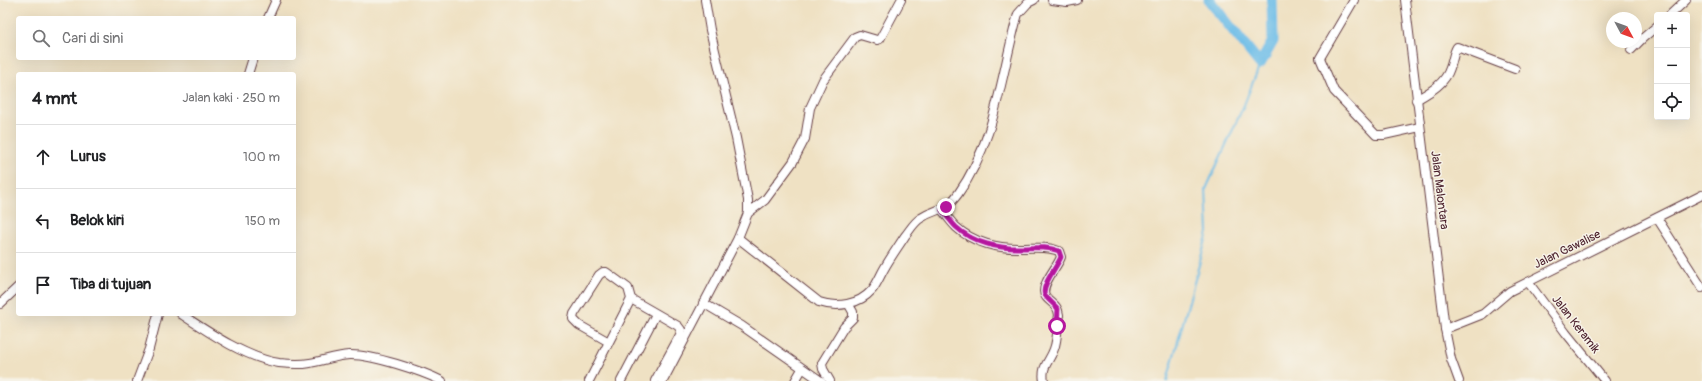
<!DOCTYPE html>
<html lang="id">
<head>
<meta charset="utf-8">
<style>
  :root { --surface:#fff; --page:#f6f6f6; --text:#202124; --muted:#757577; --line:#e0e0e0 }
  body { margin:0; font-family:Pangolin,sans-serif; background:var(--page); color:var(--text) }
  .controls { position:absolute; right:12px; top:12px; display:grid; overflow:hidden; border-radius:4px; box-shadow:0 4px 16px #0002 }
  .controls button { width:36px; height:36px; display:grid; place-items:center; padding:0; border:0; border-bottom:1px solid var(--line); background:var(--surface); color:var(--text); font:20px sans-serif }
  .compass { position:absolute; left:1606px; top:12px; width:36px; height:36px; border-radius:50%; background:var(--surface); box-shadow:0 4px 16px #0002; rotate:131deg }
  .stop { position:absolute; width:12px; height:12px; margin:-9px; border:3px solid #b5179e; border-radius:50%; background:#fff }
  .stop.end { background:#b5179e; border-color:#fff; box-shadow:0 1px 4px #0008 }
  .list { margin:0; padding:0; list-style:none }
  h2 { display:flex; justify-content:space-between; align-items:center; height:52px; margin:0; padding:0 16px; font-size:17px }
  h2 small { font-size:13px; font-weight:400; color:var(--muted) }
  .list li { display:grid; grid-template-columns:26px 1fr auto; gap:12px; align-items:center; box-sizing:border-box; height:64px; padding:0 16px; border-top:1px solid var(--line) }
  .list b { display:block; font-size:15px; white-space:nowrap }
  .list em { font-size:13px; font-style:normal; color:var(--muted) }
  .icon { flex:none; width:22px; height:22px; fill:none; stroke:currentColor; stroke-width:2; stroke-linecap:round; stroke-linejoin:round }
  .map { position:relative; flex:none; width:1702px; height:381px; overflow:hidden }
  .search { position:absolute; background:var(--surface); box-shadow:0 4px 16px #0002; left:16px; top:16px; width:280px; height:44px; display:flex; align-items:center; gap:10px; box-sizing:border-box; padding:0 14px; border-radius:4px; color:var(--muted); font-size:15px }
  .panel { position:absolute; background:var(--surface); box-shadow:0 4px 16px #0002; left:16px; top:72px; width:280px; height:244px; border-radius:4px }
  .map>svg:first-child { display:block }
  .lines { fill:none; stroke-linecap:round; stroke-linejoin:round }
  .stream { stroke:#6dbde8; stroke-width:2 }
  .river { stroke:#6dbde8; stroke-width:11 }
  .minor-casing { stroke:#633c42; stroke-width:10 }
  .minor { stroke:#fff; stroke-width:8 }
  .route { stroke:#b5179e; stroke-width:5 }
  .labels { text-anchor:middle; stroke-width:3; stroke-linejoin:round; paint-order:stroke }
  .street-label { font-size:12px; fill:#4a1f2b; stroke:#f7f3e8 }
</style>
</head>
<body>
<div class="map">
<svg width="1702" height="381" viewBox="0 0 1702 381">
  <rect width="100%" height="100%" fill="#f7f3e8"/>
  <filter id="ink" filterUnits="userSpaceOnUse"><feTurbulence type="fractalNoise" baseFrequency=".025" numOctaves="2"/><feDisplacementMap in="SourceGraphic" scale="8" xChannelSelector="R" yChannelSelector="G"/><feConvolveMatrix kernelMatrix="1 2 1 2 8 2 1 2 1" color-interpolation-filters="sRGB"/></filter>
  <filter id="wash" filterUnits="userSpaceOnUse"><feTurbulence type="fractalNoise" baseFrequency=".012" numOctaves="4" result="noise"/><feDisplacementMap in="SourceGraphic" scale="16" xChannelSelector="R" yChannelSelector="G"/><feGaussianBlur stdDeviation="0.9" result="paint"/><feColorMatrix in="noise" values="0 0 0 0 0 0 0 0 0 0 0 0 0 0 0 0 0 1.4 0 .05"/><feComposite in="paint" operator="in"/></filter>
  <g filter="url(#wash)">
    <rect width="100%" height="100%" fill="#efe1c3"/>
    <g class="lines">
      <!-- stream -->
      <path class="stream" d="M1167,381L1208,232L1206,189L1244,105L1260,64"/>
      <!-- river -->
      <path class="river" d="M1209,0L1260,64L1273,41L1272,0"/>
    </g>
  </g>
  <g filter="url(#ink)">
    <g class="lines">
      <!-- minor casing -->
      <g class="minor-casing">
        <g id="minor">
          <path d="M1052,0L1067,2L1077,0"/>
          <path d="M1354,0L1320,58L1334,91L1376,135H1384L1420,127"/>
          <path d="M1405,0L1445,329L1451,359L1459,381"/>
          <path d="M1670,15L1686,0"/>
          <path d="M268,18L276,0"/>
          <path d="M1631,50L1643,38L1657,26"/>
          <path d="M248,74L253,58"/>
          <path d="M1416,100C1430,92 1445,84 1450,68C1453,61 1453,53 1457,47L1515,69"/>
          <path d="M942,210C946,215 951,222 956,227C973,243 999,249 1022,248C1035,248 1047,246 1059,251L1061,257C1057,268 1038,287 1046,297C1052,304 1058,305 1059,315C1057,326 1058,339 1054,349C1050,361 1041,366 1044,381"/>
          <path d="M748,213L765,200L793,162L805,139L810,108L823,80L855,37L860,35L877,40L880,39L901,0"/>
          <path d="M1657,218L1702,288"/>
          <path d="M738,238L819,302C837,308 859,305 872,290C877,284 880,276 884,269C890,258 898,247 905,236C910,230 914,222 921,218C938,207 944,213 958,194C996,141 1001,74 1018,14L1028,3L1034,0"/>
          <path d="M1528,282L1566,333L1605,381"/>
          <path d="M631,299L678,326L681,330L680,335L655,381"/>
          <path d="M703,303L742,326L821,381"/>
          <path d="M0,304L18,287"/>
          <path d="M181,314C208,332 246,358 279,363C288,364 300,365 310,363C323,361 335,356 349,355C371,354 422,371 442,381"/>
          <path d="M1445,329L1483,314L1510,291L1702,195"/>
          <path d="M137,381L149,349L158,314"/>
          <path d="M589,381L631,299L628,288L606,272H603L599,275L574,314L573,319L579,325L609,342"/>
          <path d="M621,381L656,314"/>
          <path d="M663,381L738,238L748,213V200L736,138L710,30L705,0"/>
          <path d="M795,381L802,369"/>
          <path d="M830,381L823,369L822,363L844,327L853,318V312L849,305"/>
        </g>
      </g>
      <!-- minor -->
      <use href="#minor" class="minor"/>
    </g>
  </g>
  <g class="lines" filter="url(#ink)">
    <!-- route -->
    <path class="route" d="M946,207L942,210C946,215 951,222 956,227C973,243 999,249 1022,248C1034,248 1047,246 1059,251L1061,257C1057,267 1040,287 1045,295C1049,301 1054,304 1058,309L1057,326"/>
  </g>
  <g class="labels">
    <!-- street labels -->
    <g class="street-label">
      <text transform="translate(1440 190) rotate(83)" y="4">Jalan Malontara</text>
      <text transform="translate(1567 249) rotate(-26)" y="4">Jalan Gawalise</text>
      <text transform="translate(1576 324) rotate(52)" y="4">Jalan Keramik</text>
    </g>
  </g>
</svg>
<div class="controls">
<button>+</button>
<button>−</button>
<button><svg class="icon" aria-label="locate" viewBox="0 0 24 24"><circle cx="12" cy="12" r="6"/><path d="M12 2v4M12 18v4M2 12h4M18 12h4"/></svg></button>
</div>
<svg class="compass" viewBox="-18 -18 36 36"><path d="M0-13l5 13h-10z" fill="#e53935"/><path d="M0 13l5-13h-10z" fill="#757577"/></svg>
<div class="stop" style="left:1057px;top:326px"></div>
<div class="stop end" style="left:946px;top:207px"></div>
<div class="search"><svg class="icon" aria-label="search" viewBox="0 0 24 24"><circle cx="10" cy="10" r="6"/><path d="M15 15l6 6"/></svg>Cari di sini</div>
<section class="panel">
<h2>4 mnt<small>Jalan kaki · 250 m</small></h2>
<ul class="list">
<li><svg class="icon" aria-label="ahead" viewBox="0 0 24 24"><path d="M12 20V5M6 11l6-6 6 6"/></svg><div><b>Lurus</b></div><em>100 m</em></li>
<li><svg class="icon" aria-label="left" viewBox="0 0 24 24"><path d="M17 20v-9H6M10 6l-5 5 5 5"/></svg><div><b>Belok kiri</b></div><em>150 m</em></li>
<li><svg class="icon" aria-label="arrive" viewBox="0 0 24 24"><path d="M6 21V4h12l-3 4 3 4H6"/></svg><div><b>Tiba di tujuan</b></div></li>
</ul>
</section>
</div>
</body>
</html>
